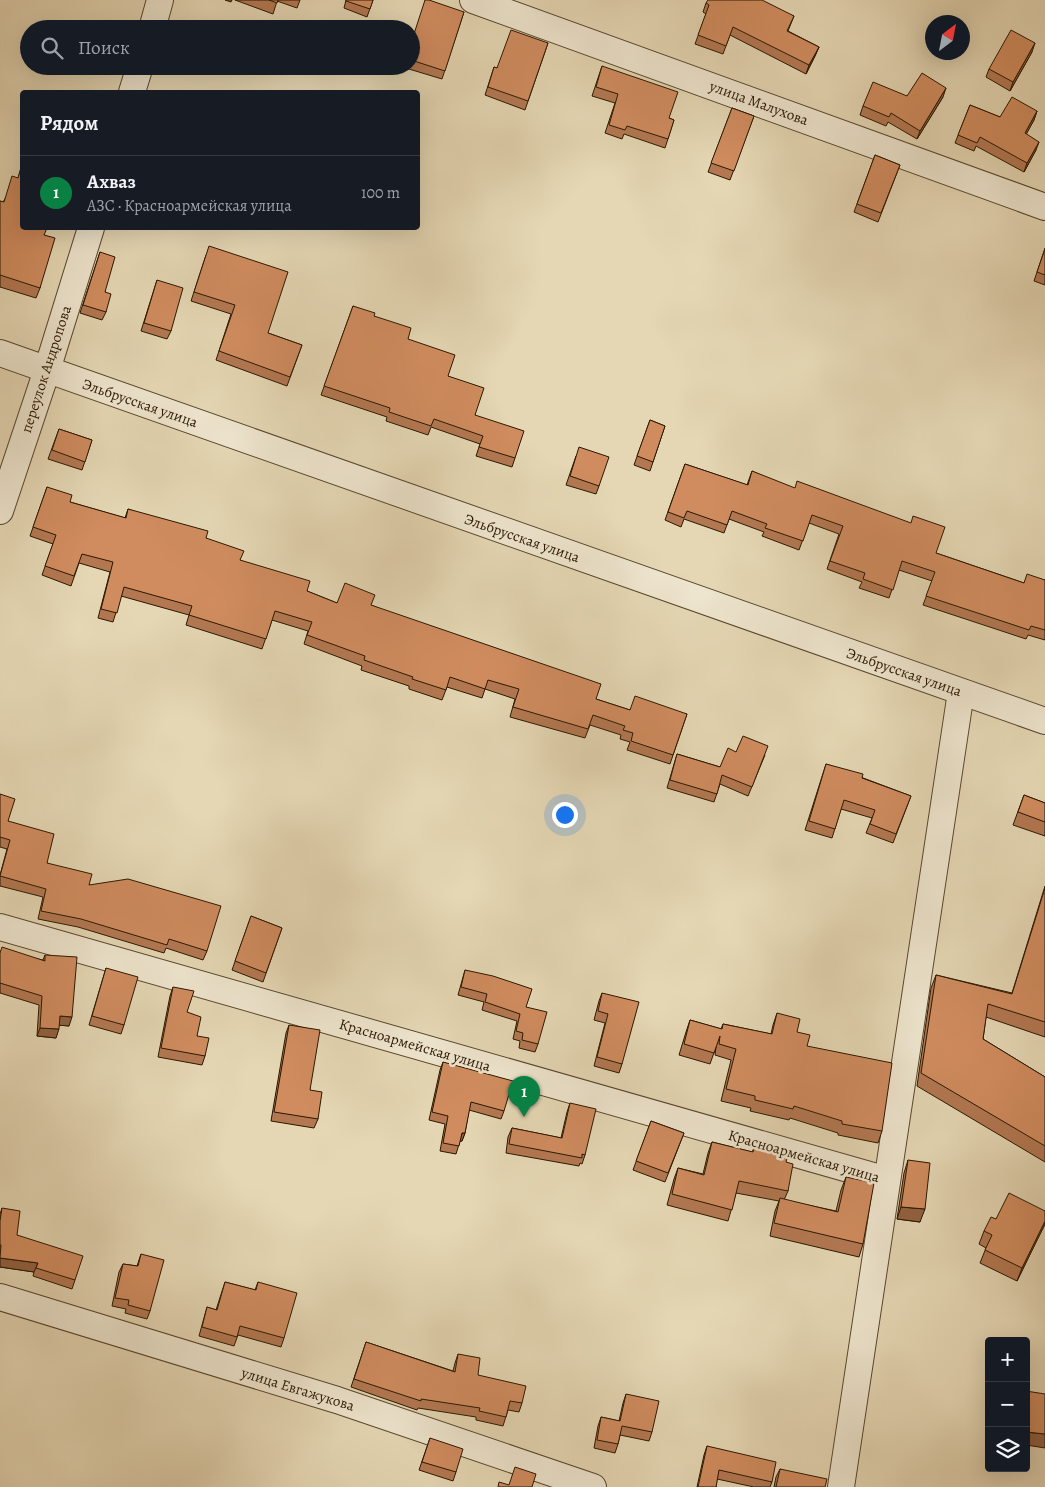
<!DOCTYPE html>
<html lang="ru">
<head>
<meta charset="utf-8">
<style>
  :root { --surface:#171b24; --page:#242831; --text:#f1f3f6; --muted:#9ea1a6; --line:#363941; --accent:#0b8043 }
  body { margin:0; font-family:Alegreya,serif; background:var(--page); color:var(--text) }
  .controls { position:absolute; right:15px; bottom:15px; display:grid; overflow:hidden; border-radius:5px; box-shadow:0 5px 20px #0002 }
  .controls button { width:45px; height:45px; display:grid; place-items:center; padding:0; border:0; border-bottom:1px solid var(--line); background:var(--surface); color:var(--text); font:25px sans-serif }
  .compass { position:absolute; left:925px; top:15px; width:45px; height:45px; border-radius:50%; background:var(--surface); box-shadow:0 5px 20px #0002; rotate:32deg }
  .you { position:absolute; left:564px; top:814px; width:18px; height:18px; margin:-12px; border:4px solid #fff; border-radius:50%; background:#1a73e8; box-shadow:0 0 0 8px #1a73e833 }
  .badge { display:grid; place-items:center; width:32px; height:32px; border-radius:50%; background:var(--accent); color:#fff; font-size:16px; font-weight:700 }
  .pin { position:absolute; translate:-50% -41px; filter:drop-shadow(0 1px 2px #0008) }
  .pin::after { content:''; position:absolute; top:26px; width:18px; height:15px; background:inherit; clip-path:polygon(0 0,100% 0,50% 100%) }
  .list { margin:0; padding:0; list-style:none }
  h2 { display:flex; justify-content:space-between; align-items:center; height:65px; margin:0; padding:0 20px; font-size:21px }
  h2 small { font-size:16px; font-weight:400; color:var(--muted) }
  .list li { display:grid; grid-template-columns:32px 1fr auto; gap:15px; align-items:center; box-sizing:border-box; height:75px; padding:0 20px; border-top:1px solid var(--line) }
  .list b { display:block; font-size:19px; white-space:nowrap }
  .list p { margin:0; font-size:16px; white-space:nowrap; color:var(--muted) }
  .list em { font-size:16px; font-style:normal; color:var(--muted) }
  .icon { flex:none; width:28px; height:28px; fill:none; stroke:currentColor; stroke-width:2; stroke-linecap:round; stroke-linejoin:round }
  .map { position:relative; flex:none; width:1045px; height:1487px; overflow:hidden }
  .search { position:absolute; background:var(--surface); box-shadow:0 5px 20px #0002; left:20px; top:20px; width:400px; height:55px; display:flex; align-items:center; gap:12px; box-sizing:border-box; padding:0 18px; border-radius:28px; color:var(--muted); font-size:19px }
  .panel { position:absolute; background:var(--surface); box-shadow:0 5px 20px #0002; left:20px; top:90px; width:400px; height:140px; border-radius:5px }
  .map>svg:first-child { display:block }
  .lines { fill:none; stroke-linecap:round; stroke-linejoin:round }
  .minor-casing { stroke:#59472d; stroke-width:28 }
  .minor { stroke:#eee5ce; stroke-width:26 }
  .wall { fill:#b37852; stroke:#2a1700 }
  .shaded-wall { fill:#926242; stroke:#2a1700 }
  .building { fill:#d08c5f; stroke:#2a1700 }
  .labels { text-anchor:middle; stroke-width:5; stroke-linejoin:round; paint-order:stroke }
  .street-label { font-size:15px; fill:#2a1700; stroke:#eee5ce }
</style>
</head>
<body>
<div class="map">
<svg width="1045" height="1487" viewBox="0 0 1045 1487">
  <rect width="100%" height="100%" fill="#e5d7b4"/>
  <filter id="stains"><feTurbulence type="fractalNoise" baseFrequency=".004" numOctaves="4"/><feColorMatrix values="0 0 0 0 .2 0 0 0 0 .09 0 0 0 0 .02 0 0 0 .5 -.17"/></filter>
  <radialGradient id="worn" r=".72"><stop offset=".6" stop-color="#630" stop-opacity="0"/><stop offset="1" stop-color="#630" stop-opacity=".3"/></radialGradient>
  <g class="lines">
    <!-- minor casing -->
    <g class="minor-casing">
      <g id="minor">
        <path d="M473,0L1045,207"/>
        <path d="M152,29L160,0"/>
        <path d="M132,92L140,66"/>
        <path d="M0,353L1045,721"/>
        <path d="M0,511L47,370L91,228"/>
        <path d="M0,927L887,1180"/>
        <path d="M0,1297L337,1400L593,1487"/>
        <path d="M841,1487L961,692"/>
      </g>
    </g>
    <!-- minor -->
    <use href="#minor" class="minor"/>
  </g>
  <!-- wall -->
  <g class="wall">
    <path d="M225,0H232L231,2Z"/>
    <path d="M235,0H300L297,8L277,1L273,14Z"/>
    <path d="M346,0H373L367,17L344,8Z"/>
    <path d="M706,3L794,16L788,31L819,47L815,56L806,74L730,35L723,54L695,44L706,14L703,12Z"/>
    <path d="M464,12L442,79L399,66H411V36L413,37Z"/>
    <path d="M548,43L525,110L485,95L494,67L497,68Z"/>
    <path d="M1032,52L1010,91L986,77L989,69Z"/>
    <path d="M602,66L669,118L674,120L665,148L624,134L622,139L605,133L615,103L592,96Z"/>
    <path d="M907,96L943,97L917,139L888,122L886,126L860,115L863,106Z"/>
    <path d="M970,105L1000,117L1037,111L1034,120L1026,134L1036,150L1024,172L976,146L974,151L955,143Z"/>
    <path d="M732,108L754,116L730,180L708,172Z"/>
    <path d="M875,155L900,165L878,222L854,212Z"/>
    <path d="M22,164L44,235L40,288L36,298L0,287V201L3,202L18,178Z"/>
    <path d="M1045,248V285L1034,281Z"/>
    <path d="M100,252L105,292L106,312L102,320L80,313Z"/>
    <path d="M206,255L268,333L302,345L287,386L216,360L231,314L191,301Z"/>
    <path d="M157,280L171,331L167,339L141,331Z"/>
    <path d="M353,306L374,316L448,376L475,415L515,458L512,467L476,456L480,444L431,427L428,435L386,421L387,417L321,395Z"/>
    <path d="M650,420L665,426L650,471L634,465Z"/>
    <path d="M59,429L92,440L82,470L48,459Z"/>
    <path d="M576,456L599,486L596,494L566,485Z"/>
    <path d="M685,464L747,485L752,471L936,553L1024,583L1045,580V640L1028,635L1026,639L923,605L932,581L899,570L889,598L859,588L862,582L827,569L839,534L809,523L799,550L762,536L764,532L729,519L724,533L684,519L681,527L665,520Z"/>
    <path d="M47,487L70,502L125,518L128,509L206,538L240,560L307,591L337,603L371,605L596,699L630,710L687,714L670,764L627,750L630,742L620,739L621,735L590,725L585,738L510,717L515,699L485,689L482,698L447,687L442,700L409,689V686L361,670L362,666L304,644L308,631L272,620L262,649L186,625L189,615L121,596L113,622L98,618L110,572L79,563L71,586L42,575L53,544L30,536Z"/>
    <path d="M736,752L765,755L748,796L720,784L714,802L667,788L677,754L720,767Z"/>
    <path d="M826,764L911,796L893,843L866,833L872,818L841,809L832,838L805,830Z"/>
    <path d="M0,794L8,821L47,863L89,885L207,951L203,960L166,948L164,953L78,927L38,919L43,897L0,886V875L7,849L0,847Z"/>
    <path d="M1024,795L1045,803V836L1013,825Z"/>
    <path d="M1045,886V1037L986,1017L983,1039L1045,1077V1162L917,1086L931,988L936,975L1012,993Z"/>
    <path d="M251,916L282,928L263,982L232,970Z"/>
    <path d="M0,952L43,960L45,955L69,1026L59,1025L56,1038L37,1036L39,1005L0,993Z"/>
    <path d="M106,968L124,1025L121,1034L89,1025Z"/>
    <path d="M465,970L526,1007L538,1044L535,1052L519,1048L520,1041L513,1039L517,1021L482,1010L484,1002L458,995Z"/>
    <path d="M173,987L187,1012L205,1056L202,1065L158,1057L170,996Z"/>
    <path d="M602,993L622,1064L619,1073L594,1066L605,1023L594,1020L599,1001Z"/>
    <path d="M777,1013L797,1032L807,1046L882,1131L878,1143L838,1135V1133L790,1118L789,1120L750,1111L751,1108L721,1101L731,1060L715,1055L716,1047L710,1064L679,1055L686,1032L690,1020L721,1029L723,1024L771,1034L773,1025Z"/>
    <path d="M289,1025L310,1090L318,1119L314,1128L271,1121L286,1033Z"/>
    <path d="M443,1062L504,1111L501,1119L469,1110L465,1133L462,1141H460L456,1154L440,1151L445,1124L429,1120L440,1070Z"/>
    <path d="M570,1103L585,1155L582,1164L580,1163L579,1166L506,1153L508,1137L512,1128L561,1138L567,1112Z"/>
    <path d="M651,1121L684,1133L665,1182L633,1170Z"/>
    <path d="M712,1142L752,1152L755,1146L786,1162L788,1191L784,1200L836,1211L841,1190L846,1177L863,1244L859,1257L770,1236L775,1211L779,1201L736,1193L728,1221L667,1205L674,1179L678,1168L703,1174L708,1153Z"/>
    <path d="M908,1160L920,1222L897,1219L904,1173Z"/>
    <path d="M2,1208L17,1235L75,1280L72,1289L33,1276L34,1272L0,1267V1214Z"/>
    <path d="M1045,1211V1223L1044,1226L1017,1281L980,1263L986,1248L979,1244L984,1231L996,1219Z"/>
    <path d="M141,1254L150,1311L147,1319L125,1313L126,1309L112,1306L119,1272L123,1264L137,1266Z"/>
    <path d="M225,1282L255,1290L258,1282L284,1338L281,1347L238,1335L234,1346L199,1336L207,1307L216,1310Z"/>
    <path d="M366,1342L453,1371L455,1363L458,1354L478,1375L522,1403L519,1412L508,1410L503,1426L476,1420V1417L418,1408L417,1410L351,1387Z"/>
    <path d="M626,1394L652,1432L649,1441L620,1435L618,1444L615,1453L594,1448L598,1426L601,1417L619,1421L623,1403Z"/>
    <path d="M430,1438L456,1472L453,1481L419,1470Z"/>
    <path d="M707,1446L772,1482L770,1487H754L717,1479L716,1487H697L704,1455Z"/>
    <path d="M780,1469L825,1487H774L776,1477Z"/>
  </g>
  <!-- shaded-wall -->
  <g class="shaded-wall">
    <path d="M1035,43L1032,52L1010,91L1013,82Z"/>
    <path d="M819,47L815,56L806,74L809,65Z"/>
    <path d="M946,88L943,97L917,139L920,131Z"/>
    <path d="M1037,111L1034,120L1022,142L1025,133Z"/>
    <path d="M1039,142L1036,150L1024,172L1027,163Z"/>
    <path d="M60,1016L72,1017L69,1026L57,1025Z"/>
    <path d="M40,1028L59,1029L56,1038L37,1036Z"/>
    <path d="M462,1133H465L462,1141H459Z"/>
    <path d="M901,1207L925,1209L920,1222L897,1219Z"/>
    <path d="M1045,1221L1044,1226L1017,1281L1022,1268Z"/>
    <path d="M0,1258L38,1263L34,1272L0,1267Z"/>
    <path d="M1026,1432L1045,1434V1448L1026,1445Z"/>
  </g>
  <!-- building -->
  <g class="building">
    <path d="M269,0H278L277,3Z"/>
    <path d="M346,0H373L370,9L346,1Z"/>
    <path d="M425,0H429L464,12L445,71L411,60V36L413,37Z"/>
    <path d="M708,0H762L794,16L787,31L819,47L809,65L733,27L726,46L698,35L709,5L706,3Z"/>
    <path d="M511,30L548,43L528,101L488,87L494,67L497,68Z"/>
    <path d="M1011,30L1035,43L1013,82L989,69Z"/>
    <path d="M602,66L678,92L669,118L674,120L668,139L627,126L625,130L609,125L618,94L596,87Z"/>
    <path d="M922,73L946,88L920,131L891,113L889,117L863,106L873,82L907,96Z"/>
    <path d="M1012,97L1037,111L1025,133L1039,142L1027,163L980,137L977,143L958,135L970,105L1000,117Z"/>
    <path d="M732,108L754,116L734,171L711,163Z"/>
    <path d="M875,155L900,165L881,213L857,204Z"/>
    <path d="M22,165V228H47L44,235L55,238L40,288L0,275V201L4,202L12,176L18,178Z"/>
    <path d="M209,246L288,272L268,333L302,345L290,377L219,351L235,305L194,292Z"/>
    <path d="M1045,249V275L1037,272Z"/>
    <path d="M100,252L115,257L105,292L111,294L106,312L83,305Z"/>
    <path d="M157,280L183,288L171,331L144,323Z"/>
    <path d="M353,306L375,313L374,316L411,328L408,339L455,355L448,376L484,388L475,415L524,431L515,458L479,447L483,436L434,419L431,426L389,412L390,408L324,386Z"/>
    <path d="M650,420L665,426L653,462L637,456Z"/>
    <path d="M59,429L92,440L85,462L52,450Z"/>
    <path d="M579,447L609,457L599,486L570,476Z"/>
    <path d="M685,464L748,485L752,471L795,488L797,481L911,523L913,516L945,527L936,553L1024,583L1027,574L1045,580V630L1031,626L1029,630L926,596L935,572L902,561L893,590L863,579L865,573L830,561L843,526L812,515L803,541L765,528L767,524L732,511L727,525L687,511L684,518L668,512Z"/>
    <path d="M47,487L72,495L70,502L126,518L128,509L208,531L206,538L244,551L240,560L310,581L307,591L337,603L345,583L375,595L371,605L601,684L596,699L630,710L635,696L687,714L673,755L631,741L633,733L623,730L625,726L593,715L588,729L513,707L519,689L488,680L485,689L450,677L446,690L412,679L413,677L364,660L365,656L307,635L312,622L275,611L266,639L189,615L192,606L124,587L117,613L101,609L113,562L82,554L74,576L45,566L56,535L33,527Z"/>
    <path d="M743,736L768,746L752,787L722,775L717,794L670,780L677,754L720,767L728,748L736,752Z"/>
    <path d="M826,764L863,774L862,778L911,796L896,834L870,824L875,810L844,800L835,829L809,821Z"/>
    <path d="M0,794L15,799L8,821L54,834L47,863L92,874L89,885L128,879L221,906L207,951L169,939L167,945L81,919L41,911L46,889L0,876L10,840L0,837Z"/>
    <path d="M1024,795L1045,803V822L1018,812Z"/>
    <path d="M1045,888V1022L988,1004L983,1039L1045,1077V1146L921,1073L936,975L1012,994Z"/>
    <path d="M251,916L282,928L266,973L235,961Z"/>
    <path d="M2,947L45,961V955L77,957L72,1017L60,1016L59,1029L40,1028L42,996L0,983V953Z"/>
    <path d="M106,968L138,977L124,1025L92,1016Z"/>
    <path d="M465,970L493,976L532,989L526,1007L547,1012L538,1044L522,1040L523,1033L516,1031L520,1014L485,1002L487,994L461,987Z"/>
    <path d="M173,987L194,991L187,1012L201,1017L197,1036L209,1038L205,1056L161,1048Z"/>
    <path d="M602,993L639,1002L622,1064L597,1057L608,1014L598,1011Z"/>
    <path d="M777,1013L800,1019L797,1032L810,1035L807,1046L892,1063L882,1131L842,1124V1121L794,1106L793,1109L755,1100V1096L726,1089L736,1049L719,1044L720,1036L714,1053L684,1044L690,1020L722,1029L723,1024L772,1034Z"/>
    <path d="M289,1025L320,1030L310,1090L322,1092L318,1119L274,1112Z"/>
    <path d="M443,1062L513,1081L504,1111L471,1102L465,1133H462L459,1146L443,1143L448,1116L432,1112Z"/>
    <path d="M570,1103L596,1109L585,1155L582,1154V1158L509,1144L512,1128L562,1138Z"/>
    <path d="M651,1121L684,1133L668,1173L636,1161Z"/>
    <path d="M712,1142L753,1152L755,1146L788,1155L786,1162L793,1164L788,1191L739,1181L732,1210L672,1194L678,1168L704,1175Z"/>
    <path d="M908,1160L930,1163L925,1209L901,1207Z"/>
    <path d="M846,1177L874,1183L863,1244L774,1223L780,1198L838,1212Z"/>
    <path d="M1009,1193L1045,1211V1221L1022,1268L985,1250L992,1235L984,1231L991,1217L996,1219Z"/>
    <path d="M2,1208L20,1211L17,1235L83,1256L75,1280L36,1268L38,1263L0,1258L1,1245H0V1221Z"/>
    <path d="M141,1254L164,1260L150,1311L128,1305L129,1300L115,1298L123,1264L138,1266Z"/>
    <path d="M225,1282L256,1290L258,1282L297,1293L284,1338L240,1326L237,1337L202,1327L207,1307L217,1310Z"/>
    <path d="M366,1342L455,1372L458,1354L480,1358L478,1375L526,1386L522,1403L510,1401L506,1417L479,1411L480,1408L421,1399V1401L354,1379Z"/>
    <path d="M1026,1391L1045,1394V1434L1026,1432Z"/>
    <path d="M626,1394L659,1401L652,1432L622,1426L618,1444L597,1440L601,1417L620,1421Z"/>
    <path d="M430,1438L463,1449L456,1472L422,1462Z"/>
    <path d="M707,1446L776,1462L772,1482L719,1470L716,1487H698Z"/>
    <path d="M515,1467L536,1474L532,1487H498L499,1482L509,1485Z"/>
    <path d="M780,1469L827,1479L825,1487H776Z"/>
  </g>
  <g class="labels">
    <!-- street labels -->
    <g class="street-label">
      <text transform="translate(759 103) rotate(20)" y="5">улица Малухова</text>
      <text transform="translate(46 369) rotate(-72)" y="5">переулок Андропова</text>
      <text transform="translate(140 403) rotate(19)" y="5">Эльбрусская улица</text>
      <text transform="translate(522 538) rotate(19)" y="5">Эльбрусская улица</text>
      <text transform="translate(904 672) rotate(19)" y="5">Эльбрусская улица</text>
      <text transform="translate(415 1045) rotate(16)" y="5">Красноармейская улица</text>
      <text transform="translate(804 1156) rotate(16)" y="5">Красноармейская улица</text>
      <text transform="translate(298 1389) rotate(17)" y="5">улица Евгажукова</text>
    </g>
  </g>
  <rect width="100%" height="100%" filter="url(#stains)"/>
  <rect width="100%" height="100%" fill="url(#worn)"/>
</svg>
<div class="controls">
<button>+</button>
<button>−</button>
<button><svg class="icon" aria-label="layers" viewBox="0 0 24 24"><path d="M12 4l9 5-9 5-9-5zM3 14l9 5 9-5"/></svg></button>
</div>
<svg class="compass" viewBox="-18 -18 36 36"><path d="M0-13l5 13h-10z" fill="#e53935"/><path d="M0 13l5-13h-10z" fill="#9ea1a6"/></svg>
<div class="you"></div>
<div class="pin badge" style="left:524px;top:1117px">1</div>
<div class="search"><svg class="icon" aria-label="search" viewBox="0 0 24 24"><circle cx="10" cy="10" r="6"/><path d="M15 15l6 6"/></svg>Поиск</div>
<section class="panel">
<h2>Рядом<small></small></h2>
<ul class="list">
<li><span class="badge">1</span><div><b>Ахваз</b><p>АЗС · Красноармейская улица</p></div><em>100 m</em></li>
</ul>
</section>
</div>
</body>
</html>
